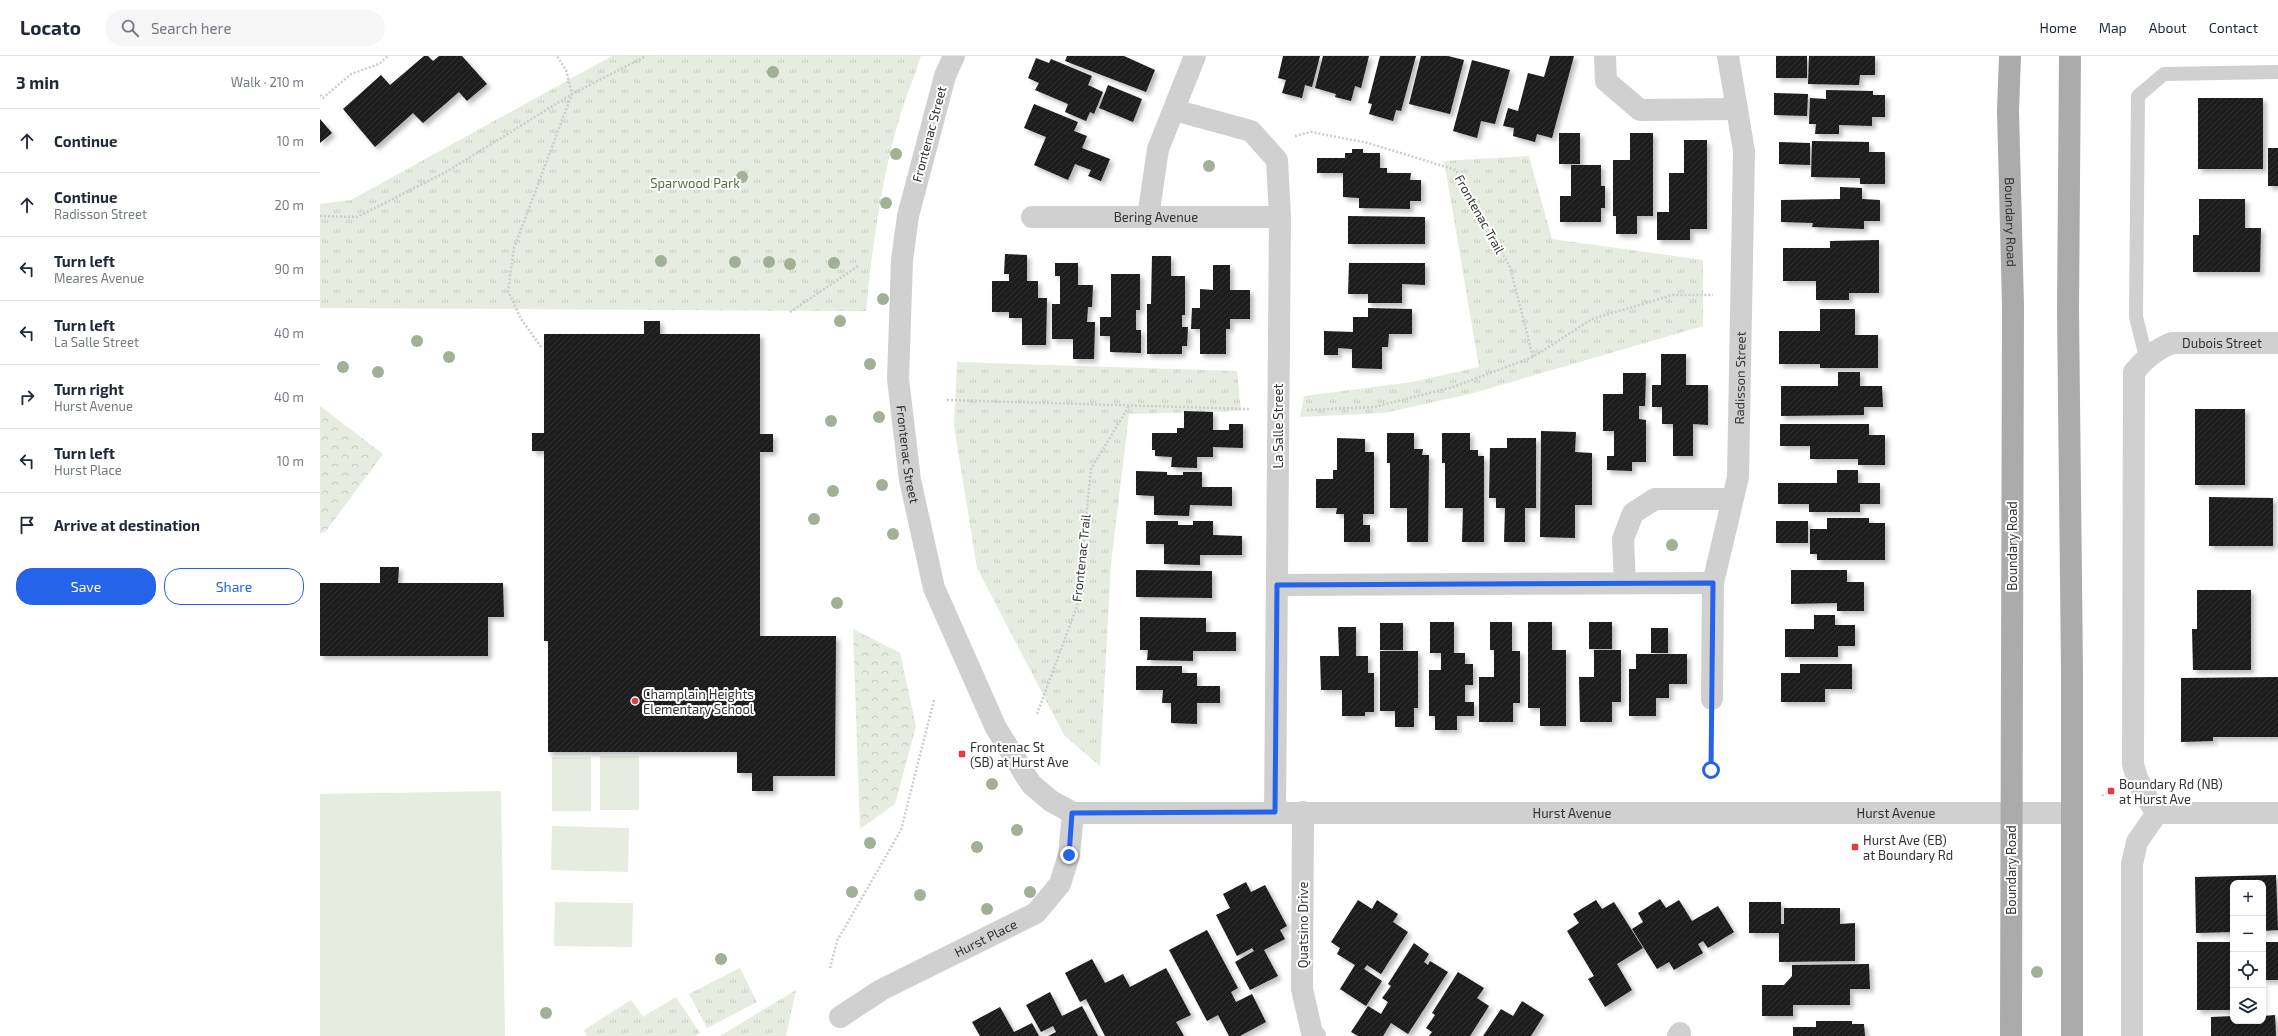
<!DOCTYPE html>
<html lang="en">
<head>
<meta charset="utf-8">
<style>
  :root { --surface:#fff; --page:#f6f6f7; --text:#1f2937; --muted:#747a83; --line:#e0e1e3; --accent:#2563eb }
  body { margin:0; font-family:"Exo 2",sans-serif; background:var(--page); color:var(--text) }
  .controls { position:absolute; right:12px; bottom:12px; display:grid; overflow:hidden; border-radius:8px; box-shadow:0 2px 6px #0003 }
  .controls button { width:36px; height:36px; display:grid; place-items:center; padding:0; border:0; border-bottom:1px solid var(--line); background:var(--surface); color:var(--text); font:20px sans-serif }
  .stop { position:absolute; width:12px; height:12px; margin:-9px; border:3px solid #2563eb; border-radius:50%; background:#fff }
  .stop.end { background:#2563eb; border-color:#fff; box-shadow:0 1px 4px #0008 }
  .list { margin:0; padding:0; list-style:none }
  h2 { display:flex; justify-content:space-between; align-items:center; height:52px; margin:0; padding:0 16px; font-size:17px }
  h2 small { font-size:13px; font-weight:400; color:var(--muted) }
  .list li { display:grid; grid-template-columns:26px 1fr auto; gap:12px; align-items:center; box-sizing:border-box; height:64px; padding:0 16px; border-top:1px solid var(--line) }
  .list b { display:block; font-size:15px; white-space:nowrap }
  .list p { margin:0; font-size:13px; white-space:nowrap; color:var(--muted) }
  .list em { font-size:13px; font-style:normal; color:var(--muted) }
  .actions { display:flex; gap:8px; padding:12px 16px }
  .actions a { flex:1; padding:9px 0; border:1px solid var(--accent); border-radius:16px; text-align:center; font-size:14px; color:var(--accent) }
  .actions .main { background:var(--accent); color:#fff }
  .icon { flex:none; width:22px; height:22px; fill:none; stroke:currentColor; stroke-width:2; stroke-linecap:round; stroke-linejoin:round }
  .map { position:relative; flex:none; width:1958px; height:980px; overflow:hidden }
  header { display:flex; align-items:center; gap:24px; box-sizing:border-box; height:56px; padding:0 20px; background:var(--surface); border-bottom:1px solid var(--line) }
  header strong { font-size:19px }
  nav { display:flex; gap:22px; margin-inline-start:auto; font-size:14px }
  .search { width:280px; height:36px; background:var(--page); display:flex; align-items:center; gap:10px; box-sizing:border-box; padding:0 14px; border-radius:22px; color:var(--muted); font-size:15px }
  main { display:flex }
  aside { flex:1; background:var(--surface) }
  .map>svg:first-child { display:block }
  .forest { fill:url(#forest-crowns) }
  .park { fill:url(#park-tufts) }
  .garden { fill:#e6ecdf }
  .building { fill:url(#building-hatch); filter:url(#shadow) }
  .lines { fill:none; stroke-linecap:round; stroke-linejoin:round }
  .path { stroke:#cdcdcd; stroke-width:2.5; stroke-dasharray:2 2; stroke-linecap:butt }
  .lane { stroke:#d0d0d0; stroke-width:14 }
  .street { stroke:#d0d0d0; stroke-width:22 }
  .primary { stroke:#ababab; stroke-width:22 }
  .tree { fill:#a2b095 }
  .route { stroke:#2563eb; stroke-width:5 }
  .poi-dot { fill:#e63946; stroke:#fff; stroke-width:1.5 }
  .labels { text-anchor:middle; stroke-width:4; stroke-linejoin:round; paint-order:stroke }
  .street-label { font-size:13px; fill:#333; stroke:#fff }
  .park-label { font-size:13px; fill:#56703f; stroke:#fff }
  .poi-label { font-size:13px; fill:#333; stroke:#fff; text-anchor:start }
</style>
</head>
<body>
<header>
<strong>Locato</strong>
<div class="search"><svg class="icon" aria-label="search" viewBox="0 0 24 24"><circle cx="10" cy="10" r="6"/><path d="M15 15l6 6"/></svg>Search here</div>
<nav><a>Home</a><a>Map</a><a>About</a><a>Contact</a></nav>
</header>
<main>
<aside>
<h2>3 min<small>Walk · 210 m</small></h2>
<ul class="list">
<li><svg class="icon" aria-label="ahead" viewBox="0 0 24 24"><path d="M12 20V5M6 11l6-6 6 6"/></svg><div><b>Continue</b></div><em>10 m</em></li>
<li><svg class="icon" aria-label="ahead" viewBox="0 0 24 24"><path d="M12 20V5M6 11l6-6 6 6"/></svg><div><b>Continue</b><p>Radisson Street</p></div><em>20 m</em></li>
<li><svg class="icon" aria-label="left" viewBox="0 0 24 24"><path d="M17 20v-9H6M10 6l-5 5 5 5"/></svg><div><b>Turn left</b><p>Meares Avenue</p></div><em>90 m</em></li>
<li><svg class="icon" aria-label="left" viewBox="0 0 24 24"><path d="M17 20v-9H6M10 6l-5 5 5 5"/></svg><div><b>Turn left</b><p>La Salle Street</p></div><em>40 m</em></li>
<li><svg class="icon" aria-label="right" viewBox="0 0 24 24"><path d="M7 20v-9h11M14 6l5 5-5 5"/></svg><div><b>Turn right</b><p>Hurst Avenue</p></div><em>40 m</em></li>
<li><svg class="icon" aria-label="left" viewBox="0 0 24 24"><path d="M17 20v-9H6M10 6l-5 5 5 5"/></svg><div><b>Turn left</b><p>Hurst Place</p></div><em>10 m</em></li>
<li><svg class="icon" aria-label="arrive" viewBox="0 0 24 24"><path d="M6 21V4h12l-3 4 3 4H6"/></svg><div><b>Arrive at destination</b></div></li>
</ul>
<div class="actions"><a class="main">Save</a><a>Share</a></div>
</aside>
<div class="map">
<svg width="1958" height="980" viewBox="0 0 1958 980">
  <defs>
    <pattern id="forest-crowns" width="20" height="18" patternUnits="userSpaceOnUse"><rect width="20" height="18" fill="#e6ecdf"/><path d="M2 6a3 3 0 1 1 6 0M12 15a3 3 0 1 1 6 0" fill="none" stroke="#c6cbc0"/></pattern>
    <pattern id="park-tufts" width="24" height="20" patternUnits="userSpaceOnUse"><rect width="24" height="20" fill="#e6ecdf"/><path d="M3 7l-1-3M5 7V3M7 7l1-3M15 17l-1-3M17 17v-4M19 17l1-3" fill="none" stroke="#c6cbc0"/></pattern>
    <pattern id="building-hatch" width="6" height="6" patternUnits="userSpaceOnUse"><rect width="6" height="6" fill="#1a1a1a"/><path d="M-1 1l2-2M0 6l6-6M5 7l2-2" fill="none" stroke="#333"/></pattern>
    <filter id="shadow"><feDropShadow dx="3.5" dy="3.5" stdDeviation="2" flood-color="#0004"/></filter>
  </defs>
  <rect width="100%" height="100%" fill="#fff"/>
  <!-- forest -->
  <g class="forest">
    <path d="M0,350L63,398L6,475L0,478Z"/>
    <path d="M533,573L580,597L596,670L575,748L540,773Z"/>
  </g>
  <!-- park -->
  <g class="park">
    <path d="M292,0H601C595,19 587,38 581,57C562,118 552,192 546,255L0,252V148L31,144Z"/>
    <path d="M1209,100L1232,183L1383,204V270L1150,338L1064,357L980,361L984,340L1092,326L1159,311L1124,105Z"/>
    <path d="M637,306L917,315L921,355L809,358L791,508L780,710L744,679L657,512L634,370Z"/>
    <path d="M420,912L437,946L387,972L369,938Z"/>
    <path d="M476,934L466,980H400Z"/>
    <path d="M356,941L380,977L376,980H267L264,974L311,944L323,961Z"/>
  </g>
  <!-- garden -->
  <g class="garden">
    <rect x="280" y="700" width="39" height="54"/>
    <rect x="232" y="701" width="39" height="54"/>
    <path d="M181,735L185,980H0V738Z"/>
    <path d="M232,770L309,772L308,816L231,814Z"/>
    <path d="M235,846L313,847L312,891L234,890Z"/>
  </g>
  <!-- building -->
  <g class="building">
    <path d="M104,0H108L113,5L119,0H142L167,28L147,45L139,36L103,67L93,57L55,91L23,53L61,19L70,29Z"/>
    <path d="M747,0H804L835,14L826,36L745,5Z"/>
    <path d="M963,0H1000L992,31L985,29L982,42L962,37L966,24L958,22Z"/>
    <path d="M1003,0H1049L1041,32L1035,30L1031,45L1015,41L1016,38L995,32Z"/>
    <path d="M1060,0H1096L1081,55L1076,54L1073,65L1049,58L1052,48L1048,47Z"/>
    <path d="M1101,0H1128L1144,4L1130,58L1089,48Z"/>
    <path d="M1230,0H1254L1232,82L1217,78L1215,86L1193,80L1194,72L1183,70L1188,52L1198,55L1208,17L1224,21Z"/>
    <rect x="1456" y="0" width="31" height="22"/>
    <path d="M1489,0H1555V19H1540L1539,29L1488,28Z"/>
    <path d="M716,2L729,7L731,3L772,20L768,29L783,36L774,58L770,56L766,65L745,56L748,48L715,34L719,27L708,22Z"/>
    <path d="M1152,4L1190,14L1175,68L1161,65L1157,82L1133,75Z"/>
    <path d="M788,29L822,43L813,66L779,52Z"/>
    <path d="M1506,34L1553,35V39H1565V61H1552V70L1519,69V78H1495L1496,68H1489L1490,42L1506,43Z"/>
    <path d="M1454,37L1488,38L1487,60L1454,59Z"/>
    <rect x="1878" y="42" width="65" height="71"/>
    <path d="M714,48L758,66L754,75L767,80L762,92L790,103L781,125L768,120L771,114L755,108L748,124L714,109L726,81L704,72Z"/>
    <path d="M0,63L12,77L0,87Z"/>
    <rect x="1239" y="77" width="21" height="31"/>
    <path d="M1310,77H1333V160H1317V178H1296V160H1293V104H1310Z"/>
    <path d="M1364,84H1387V173H1370V184H1337V156H1349V117H1364Z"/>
    <path d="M1492,85L1549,86V96H1565V128H1540V122L1491,121Z"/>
    <path d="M1459,86L1490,87V109L1459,108Z"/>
    <rect x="1948" y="92" width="10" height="38"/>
    <path d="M1032,93H1043V97H1060V112H1067V117H1091L1090,124H1101V145H1090V153L1039,152V142L1023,141V117H997V102H1025V97H1032Z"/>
    <path d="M1251,109H1281V130H1285V152H1281V166H1240V140H1251Z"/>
    <path d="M1520,131L1542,132V143L1560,144V165H1544V173L1492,171L1493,167L1461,166V144L1520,143Z"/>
    <path d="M1879,143H1925V172H1941L1940,216H1873V179H1879Z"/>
    <path d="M1028,160L1105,161V188H1028Z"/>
    <path d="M1559,184V237H1529V244H1496V225H1463V192H1510V185Z"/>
    <path d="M685,198L707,199V225H718V242H727L726,289H702V262H689V256H672V225H689V218H684Z"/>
    <path d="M832,200H851V220H865V259H862V271H868L867,290H862V298H827V248H831Z"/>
    <path d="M735,207H758V229H773L772,251H768L767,266H775L774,303H753V283H732V248H740V220H735Z"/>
    <path d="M1029,207H1105V229L1082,228V247H1048V238H1028Z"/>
    <path d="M893,209H910V234H930V263H910V273H906V298H880V273H871L872,252H880V233L893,234Z"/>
    <path d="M791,218H820V254H816V274H821V297L790,296V280H780V261H791Z"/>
    <path d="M1048,252L1092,253V278H1069L1068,291H1062V313L1032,312V293L1018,292V299H1004V275L1033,276V261H1048Z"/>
    <path d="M1500,253H1535V279H1558V312H1500V308H1459V275H1500Z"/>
    <path d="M324,265H340V278H440V378H453V396H440V580H516L515,720H453V735H432V717H417V696H228V585H224V395H212V377H224V278H324Z"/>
    <path d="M1341,298H1366V329H1388V369L1373,368V400H1353V368H1342V351H1332V329H1341Z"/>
    <path d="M1518,316H1540V330H1562L1563,351H1544V359L1461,360V330H1518Z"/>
    <path d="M1303,317H1326L1325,350H1319V363L1326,364V406H1312V415L1287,414V400H1294V375H1283V338H1303Z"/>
    <rect x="1875" y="353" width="50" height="76"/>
    <path d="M864,355L893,356V374H909V368H923V392L893,391V401H877V412L851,411L852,401L835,400V394H832V377H857V372H864Z"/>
    <path d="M1460,368H1549V379H1565V409H1538V403H1490V390H1460Z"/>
    <path d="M1221,375L1256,376L1255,396L1272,397V449H1255V482L1220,481Z"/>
    <path d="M1067,377H1094V393H1103L1102,399H1109L1108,486H1087V452H1070V407H1067Z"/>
    <path d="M1122,377H1150V394H1158V400H1164V486H1142L1143,452H1125V407H1122Z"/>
    <path d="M1017,382L1045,383V396H1054V458H1043V469H1050V486H1024V458H1016L1017,452H996V423H1013V414H1017Z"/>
    <path d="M1187,382H1216V452H1205V486H1184L1185,452H1176V442H1169L1170,392H1187Z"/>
    <path d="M1517,414H1538V427H1560V448H1540V456H1489V448H1458V427H1517Z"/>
    <path d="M816,415L847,416V419H863V416H882V431H912V450L870,449L869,460L834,459V440L816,439Z"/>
    <path d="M1889,441L1953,442V490H1889Z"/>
    <path d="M1507,462H1549V467H1565V504H1497V498H1490V473H1507Z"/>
    <path d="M826,465H858V469H873V465H893V479L922,480V499H880V509L844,508V488H826Z"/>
    <rect x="1456" y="465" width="32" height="22"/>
    <path d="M60,511H79L78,527H183L184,561H168V600H0V527H60Z"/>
    <path d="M816,514L892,515V542L816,541Z"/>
    <path d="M1471,514H1527V526H1544V555H1517V547L1471,548Z"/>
    <path d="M1877,534H1931V614H1873L1872,573H1877Z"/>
    <path d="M1494,559H1515V569H1535V590H1518V601H1465V573H1494Z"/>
    <path d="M820,561L886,562V576H916V595H873V605L827,604L828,594H820Z"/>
    <path d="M1110,566H1134V597H1145V608H1153V629H1145V646H1154V660H1137V674H1115V660H1109V614H1121V597H1110Z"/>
    <path d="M1170,566H1192V595H1200V647H1193V666H1159V621H1174V594H1170Z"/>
    <path d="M1208,566H1232V594H1246V670H1220V652H1208Z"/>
    <rect x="1269" y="566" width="23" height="27"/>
    <rect x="1060" y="567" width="23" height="27"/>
    <path d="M1018,571H1036V600H1048V617H1054V656H1045V660H1022V634H1001L1000,600H1019Z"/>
    <rect x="1331" y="572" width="17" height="25"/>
    <path d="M1274,594H1301V646H1292V666H1260L1259,621H1274Z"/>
    <path d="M1060,595H1098V652H1094V671H1075V655H1060Z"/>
    <path d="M1316,598H1367V628H1349V642H1336V660H1309V613H1316Z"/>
    <path d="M1480,608H1532V633H1505V646H1461V617H1480Z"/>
    <path d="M816,610H862V617H877V630H900V647H877V668L851,667V647H842L843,634H816Z"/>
    <path d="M1958,621V681H1893V685L1861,686V622Z"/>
    <path d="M1956,819L1958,874L1943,875V827H1913V876L1876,877L1875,821Z"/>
    <path d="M926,826L931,836L945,829L967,870L960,874L965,883L944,894L958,920L930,934L915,906L934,895L932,892L917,900L896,859L910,852L903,838Z"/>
    <path d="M1340,843L1346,852L1359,844L1372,865L1398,850L1414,876L1388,892L1383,885L1378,888L1383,897L1354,914L1349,906L1337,913L1312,873L1323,866L1318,857Z"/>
    <path d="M1038,844L1052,853L1057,844L1078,858L1073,866L1088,876L1061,918L1047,909L1044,913L1062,925L1046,950L1020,933L1035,909L1017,898L1020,892L1011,886Z"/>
    <path d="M1276,844L1282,853L1294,846L1323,892L1297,908L1312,934L1285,951L1268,923L1274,920L1247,875L1259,867L1253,858Z"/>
    <path d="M1429,846H1461V868H1464V852H1520V868L1535,867V905L1459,906V877H1429Z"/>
    <path d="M887,874L918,932L911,936L916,946L932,938L946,966L920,980H909L898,959L887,965L849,894Z"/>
    <rect x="1877" y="886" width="36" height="68"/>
    <rect x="1943" y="886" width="15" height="38"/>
    <path d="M1094,887L1109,898L1104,906L1108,909L1110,905L1128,916L1088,978L1071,967L1063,980H1038L1031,976L1048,950L1061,958L1068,946L1062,942L1071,930L1068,928Z"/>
    <path d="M772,903L785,927L803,918L810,931L846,912L871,959L856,966L864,980H785L766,943L760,946L745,917Z"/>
    <path d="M1549,908L1550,933H1530V949H1473V960H1442V929H1464L1472,920V909Z"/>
    <path d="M1138,916L1164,932L1157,942L1169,950L1150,980H1109L1112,976L1106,972L1115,959L1112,957Z"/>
    <path d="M730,936L742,960L762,950L778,980H728L736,976L733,970L721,976L706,949Z"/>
    <path d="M1202,945L1224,959L1211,980H1163L1181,953L1193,960Z"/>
    <path d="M680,951L694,976L712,967L719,980H660L652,966Z"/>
    <path d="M1955,959L1956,980H1891V961L1913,960V965H1943V960Z"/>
    <path d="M1496,965H1532V968H1544L1545,980H1473V971H1496Z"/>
  </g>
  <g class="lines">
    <!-- path -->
    <g class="path">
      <path d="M0,39L3,42L31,18L59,8L68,0"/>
      <path d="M975,80L991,76L1048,87L1136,114L1190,211L1213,301"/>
      <path d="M0,160L37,161L126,116L252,38L326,0"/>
      <path d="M470,256L538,210"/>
      <path d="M221,291L201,263L188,235L194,192L252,38L246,14L237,0"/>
      <path d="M627,344L929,353"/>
      <path d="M987,354L1054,351L1133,331L1213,301L1272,263L1353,239H1393"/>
      <path d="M717,658L757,550L771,413L809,350"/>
      <path d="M1391,714L1392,670"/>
      <path d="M1782,740L1791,735"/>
      <path d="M510,912L517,885L581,774L614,644"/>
    </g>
    <!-- lane -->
    <path class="lane" d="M1826,301L1816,261L1818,40L1844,18L1958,16"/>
    <!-- street -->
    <g class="street">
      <path id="s1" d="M634,0L625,20L588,160L582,204L578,323L590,424L614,532L676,672L711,728L731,745L753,757H1751"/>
      <path d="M1285,0L1286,25L1320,54L1417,53"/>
      <path d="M854,54L931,75L957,104L960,161L955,756"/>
      <path id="s2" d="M712,161H960"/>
      <path d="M828,161L838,93L875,0"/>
      <path d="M1305,527L1303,483L1313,457L1335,443H1412"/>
      <path d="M957,529L1393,527"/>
      <path id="s3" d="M1392,643L1393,527L1418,421L1424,95L1408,0"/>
      <path d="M983,756L982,933L992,977L995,980"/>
      <path d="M1837,757H1958"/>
      <path id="s4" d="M520,961L561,934L716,857L740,828L749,799L753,757"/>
      <path d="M1358,980L1360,977"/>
      <path id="s5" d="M1812,980V808L1817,786L1837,757C1826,741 1817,727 1813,708L1814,316C1826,302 1835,294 1852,287H1958"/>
    </g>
    <!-- primary -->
    <g class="primary">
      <path id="s6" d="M1690,0L1688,55L1693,249L1691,980"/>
      <path d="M1750,0L1748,254L1752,615V980"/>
    </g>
  </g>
  <!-- trees -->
  <g class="tree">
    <circle cx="453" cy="16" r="6"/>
    <circle cx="576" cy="98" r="6"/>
    <circle cx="889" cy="110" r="6"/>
    <circle cx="422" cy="121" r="6"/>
    <circle cx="566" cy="147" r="6"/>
    <circle cx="341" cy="205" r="6"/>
    <circle cx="415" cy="206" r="6"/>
    <circle cx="449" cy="206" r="6"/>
    <circle cx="514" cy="207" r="6"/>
    <circle cx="470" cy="208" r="6"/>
    <circle cx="563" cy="243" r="6"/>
    <circle cx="520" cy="265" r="6"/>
    <circle cx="97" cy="285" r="6"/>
    <circle cx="129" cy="301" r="6"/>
    <circle cx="550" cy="308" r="6"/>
    <circle cx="23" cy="311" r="6"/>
    <circle cx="58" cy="316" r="6"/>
    <circle cx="559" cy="361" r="6"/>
    <circle cx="511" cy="365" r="6"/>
    <circle cx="562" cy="429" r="6"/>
    <circle cx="513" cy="435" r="6"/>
    <circle cx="494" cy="463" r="6"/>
    <circle cx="573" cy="478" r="6"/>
    <circle cx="1352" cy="489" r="6"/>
    <circle cx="517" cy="547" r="6"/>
    <circle cx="672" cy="728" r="6"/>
    <circle cx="697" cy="774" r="6"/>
    <circle cx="550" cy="787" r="6"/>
    <circle cx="657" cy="791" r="6"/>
    <circle cx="532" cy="836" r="6"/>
    <circle cx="710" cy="836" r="6"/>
    <circle cx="600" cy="839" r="6"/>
    <circle cx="667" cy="853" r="6"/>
    <circle cx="401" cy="903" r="6"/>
    <circle cx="1717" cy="916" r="6"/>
    <circle cx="226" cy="957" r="6"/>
  </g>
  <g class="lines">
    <!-- route -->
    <path class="route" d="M749,799L752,757L955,756L957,529L1393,527L1391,714"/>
  </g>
  <!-- markers -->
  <g class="poi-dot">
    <circle cx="315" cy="645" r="4"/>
    <rect x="638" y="694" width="8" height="8" rx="2"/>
    <rect x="1787" y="731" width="8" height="8" rx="2"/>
    <rect x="1531" y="787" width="8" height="8" rx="2"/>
  </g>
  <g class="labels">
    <!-- street labels -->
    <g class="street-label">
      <text transform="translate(609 78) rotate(-75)" y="5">Frontenac Street</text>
      <text transform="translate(1160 158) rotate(61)" y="5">Frontenac Trail</text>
      <text dy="5" stroke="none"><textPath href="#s2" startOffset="124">Bering Avenue</textPath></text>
      <text dy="5" stroke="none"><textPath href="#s6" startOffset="166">Boundary Road</textPath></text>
      <text dy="5" stroke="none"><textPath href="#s5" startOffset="775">Dubois Street</textPath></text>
      <text dy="5" stroke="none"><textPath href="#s3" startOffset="324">Radisson Street</textPath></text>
      <text transform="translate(958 370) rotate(-90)" y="5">La Salle Street</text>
      <text dy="5" stroke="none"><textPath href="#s1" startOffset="406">Frontenac Street</textPath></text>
      <text transform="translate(1692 490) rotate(-90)" y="5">Boundary Road</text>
      <text transform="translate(761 502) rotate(-84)" y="5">Frontenac Trail</text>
      <text dy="5" stroke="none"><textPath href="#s1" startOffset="1312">Hurst Avenue</textPath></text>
      <text dy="5" stroke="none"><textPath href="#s1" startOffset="1636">Hurst Avenue</textPath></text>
      <text transform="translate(1691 814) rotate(-90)" y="5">Boundary Road</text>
      <text transform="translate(983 869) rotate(-90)" y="5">Quatsino Drive</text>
      <text dy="5" stroke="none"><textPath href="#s4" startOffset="166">Hurst Place</textPath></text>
    </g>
    <!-- park labels -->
    <g class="park-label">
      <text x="375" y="132">Sparwood Park</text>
    </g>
    <!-- poi labels -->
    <g class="poi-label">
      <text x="323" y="643">Champlain Heights<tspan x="323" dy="15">Elementary School</tspan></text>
      <text x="650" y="696">Frontenac St<tspan x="650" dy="15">(SB) at Hurst Ave</tspan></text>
      <text x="1799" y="733">Boundary Rd (NB)<tspan x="1799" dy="15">at Hurst Ave</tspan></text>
      <text x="1543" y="789">Hurst Ave (EB)<tspan x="1543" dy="15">at Boundary Rd</tspan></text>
    </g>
  </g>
</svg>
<div class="controls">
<button>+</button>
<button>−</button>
<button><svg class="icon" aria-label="locate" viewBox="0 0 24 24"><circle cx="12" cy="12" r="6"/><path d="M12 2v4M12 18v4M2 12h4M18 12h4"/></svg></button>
<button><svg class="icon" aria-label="layers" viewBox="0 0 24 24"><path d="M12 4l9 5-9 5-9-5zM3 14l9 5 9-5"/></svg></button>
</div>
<div class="stop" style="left:1391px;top:714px"></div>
<div class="stop end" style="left:749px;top:799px"></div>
</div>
</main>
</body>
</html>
